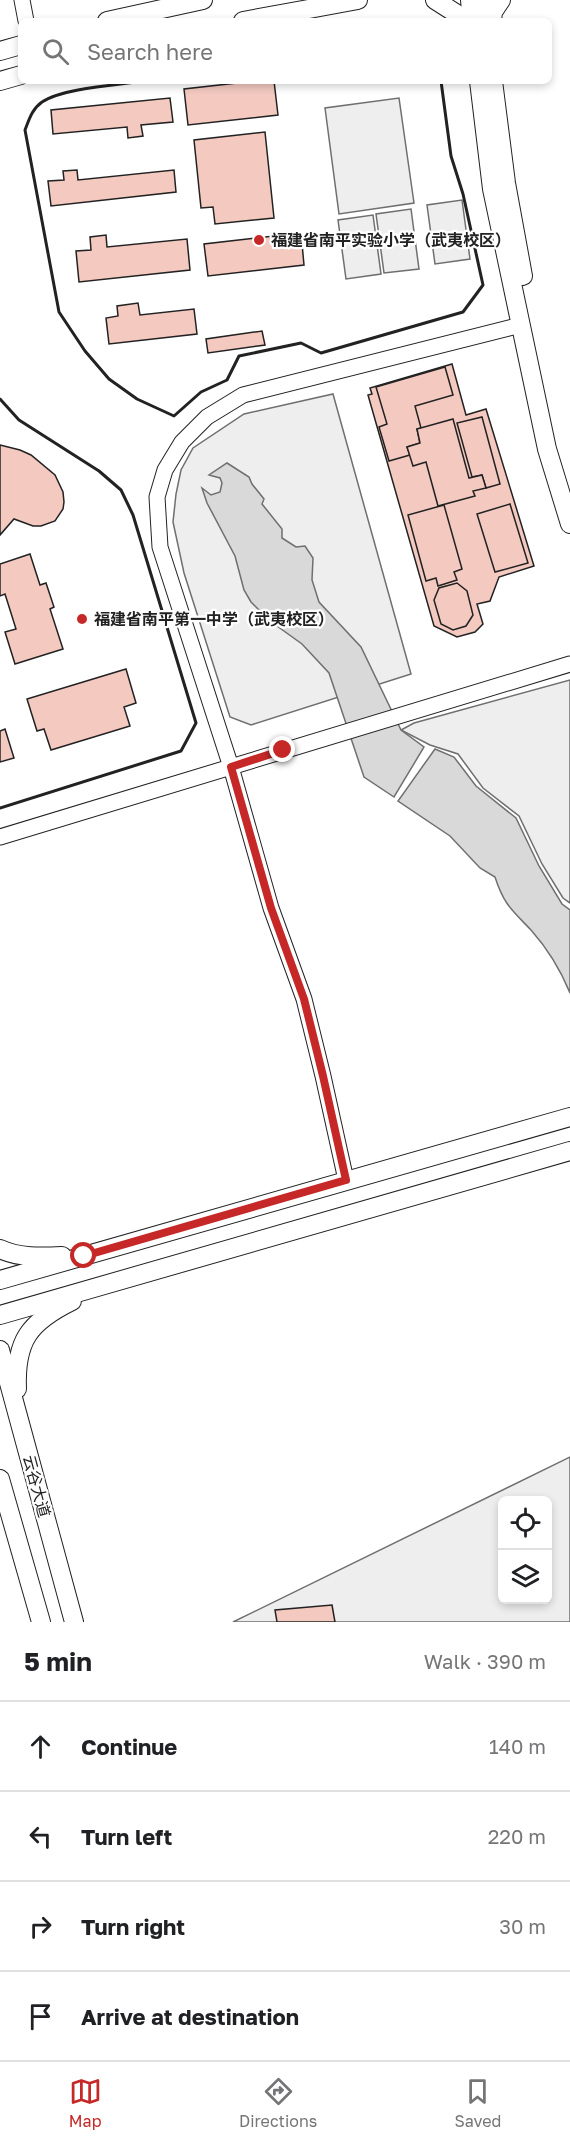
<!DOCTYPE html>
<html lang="en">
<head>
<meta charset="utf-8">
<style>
  :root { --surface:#fff; --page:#f2f2f2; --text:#202124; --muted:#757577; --line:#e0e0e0; --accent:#c62828 }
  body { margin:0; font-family:"Golos Text","Noto Sans SC",sans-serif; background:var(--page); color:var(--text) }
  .controls { position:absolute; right:18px; bottom:18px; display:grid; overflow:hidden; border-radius:9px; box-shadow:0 3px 9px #0003 }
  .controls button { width:54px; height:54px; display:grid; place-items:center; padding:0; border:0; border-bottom:2px solid var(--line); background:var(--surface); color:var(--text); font:30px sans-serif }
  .stop { position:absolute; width:18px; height:18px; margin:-14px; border:4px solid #c62828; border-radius:50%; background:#fff }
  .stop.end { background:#c62828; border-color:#fff; box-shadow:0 2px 6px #0008 }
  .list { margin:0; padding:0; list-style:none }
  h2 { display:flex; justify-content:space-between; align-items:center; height:78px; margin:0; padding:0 24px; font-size:26px }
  h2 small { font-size:20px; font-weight:400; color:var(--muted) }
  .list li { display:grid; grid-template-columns:39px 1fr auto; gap:18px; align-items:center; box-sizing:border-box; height:90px; padding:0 24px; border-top:2px solid var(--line) }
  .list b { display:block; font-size:22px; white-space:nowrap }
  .list em { font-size:20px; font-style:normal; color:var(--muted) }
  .icon { flex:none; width:33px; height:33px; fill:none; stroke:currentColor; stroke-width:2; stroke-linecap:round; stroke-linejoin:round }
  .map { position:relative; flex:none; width:570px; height:1622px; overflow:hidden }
  .search { position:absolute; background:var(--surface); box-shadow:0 3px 9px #0003; left:18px; right:18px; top:18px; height:66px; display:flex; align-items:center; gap:15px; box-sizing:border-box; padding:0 21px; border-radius:9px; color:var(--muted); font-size:22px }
  .sheet { height:438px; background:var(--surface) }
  nav { display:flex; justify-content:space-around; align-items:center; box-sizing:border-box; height:84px; border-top:2px solid var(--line); background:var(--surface); font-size:16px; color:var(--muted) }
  nav a { display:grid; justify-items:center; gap:3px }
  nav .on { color:var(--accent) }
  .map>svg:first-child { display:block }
  .green { fill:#eee; stroke:#6f6f6f; stroke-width:1.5; fill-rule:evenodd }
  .water { fill:#d9d9d9; stroke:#6f6f6f; stroke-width:1.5 }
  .building { fill:#f3c9c0; stroke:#222; stroke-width:1.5 }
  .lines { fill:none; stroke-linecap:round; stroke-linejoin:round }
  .minor-casing { stroke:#222; stroke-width:17 }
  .major-casing { stroke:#222; stroke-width:20 }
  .minor { stroke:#fff; stroke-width:15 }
  .major { stroke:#fff; stroke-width:18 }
  .wall { stroke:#222; stroke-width:3 }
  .route { stroke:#c62828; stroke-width:8 }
  .poi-dot { fill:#c62828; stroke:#fff; stroke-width:2 }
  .labels { text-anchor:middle; stroke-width:4.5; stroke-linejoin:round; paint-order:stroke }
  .poi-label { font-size:16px; font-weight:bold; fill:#222; stroke:#fff; text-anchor:start }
  .street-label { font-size:16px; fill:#222; stroke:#fff }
</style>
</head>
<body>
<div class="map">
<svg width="570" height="1622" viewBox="0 0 570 1622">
  <rect width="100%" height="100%" fill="#fff"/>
  <!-- green -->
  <g class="green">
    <path d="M399,98L414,203L339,214L325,108Z"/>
    <path d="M462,200L470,259L435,264L427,205Z"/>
    <path d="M411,209L419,269L384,273L376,214Z"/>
    <path d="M373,215L381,274L346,279L338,220Z"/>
    <path d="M333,394L411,674L251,725L230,717L184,573L173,522L176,494L181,470L193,448L244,414Z"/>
    <path d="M570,680V903L563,898L542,864L519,816L483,788L458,754L430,745L401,730L414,723Z"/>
    <path d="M570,1457V1622H233ZM502,1500H548V1600H502Z"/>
  </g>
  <!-- water -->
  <g class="water">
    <path d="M227,463L249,477L252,484L264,499L262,504L282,529V538L296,547L305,546L313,558L312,580L319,602L361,647L401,730L424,747L394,797L364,777L329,673L302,644L270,621L251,602L244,590L235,556L207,503L202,488L211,495L220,492L222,483L220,478L209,475Z"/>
    <path d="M435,749L454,757L476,786L516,818L539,866L562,904L570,910V993C561,971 547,948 531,930C512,910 504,905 495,877L480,868L450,836L398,801Z"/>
  </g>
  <!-- building -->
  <g class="building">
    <path d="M255,81H274L278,115L188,125L184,89Z"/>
    <path d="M170,98L173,122L141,125L143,136L128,138L127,127L53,134L51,110Z"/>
    <path d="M265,132L274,218L215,224L213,207L201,208L194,140Z"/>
    <path d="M77,170L78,180L174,170L176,192L51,206L48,181L64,180L63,171Z"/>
    <path d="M301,233L304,265L208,276L204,244Z"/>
    <path d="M106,235L107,247L187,239L190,270L79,282L76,251L91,250L90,237Z"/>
    <path d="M138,303L140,315L194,309L197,334L109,344L106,318L118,316L117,306Z"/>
    <path d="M262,331L265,345L208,353L206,339Z"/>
    <path d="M452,364L466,415L486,409L534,566L499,577L490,601L477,604L483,624L475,632L457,637L434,626L368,395L372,394L370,388Z"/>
    <path d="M445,367L453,395L415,406L421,428L417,429L420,443L407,447L410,455L389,461L379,427L387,424L376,387Z"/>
    <path d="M482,417L500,484L486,488L482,475L472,477L457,423Z"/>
    <path d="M453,419L469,478L482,475L486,488L473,491L475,496L438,506L426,462L413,466L407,447L420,443L417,429Z"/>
    <path d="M0,445L20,450L31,455L55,475L63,492L64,502L63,509L55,521L41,526H33L14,519L0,535Z"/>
    <path d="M510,504L528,563L495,572L477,514Z"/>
    <path d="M444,505L462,569L454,572L457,580L438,586L436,578L426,581L408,515Z"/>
    <path d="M30,554L40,585L46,583L54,607L50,609L63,649L15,664L5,632L16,629L5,594L0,596V564Z"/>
    <path d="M457,583L467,591L473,615L466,626L453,630L441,624L434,600L439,588Z"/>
    <path d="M126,669L136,703L124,707L130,726L51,750L44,729L37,731L27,699Z"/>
    <path d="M5,729L14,758L0,762V731Z"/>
    <path d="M332,1605L335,1622H277L275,1610Z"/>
  </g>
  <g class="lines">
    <!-- minor casing -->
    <g class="minor-casing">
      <g id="minor">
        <path d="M22,0L26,21"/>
        <path d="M0,837L570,664"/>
        <path d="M346,1180L323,1076L304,999L271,908L231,767L160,547L157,497L165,470L182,442L207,417L243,395L521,325"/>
      </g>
    </g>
    <!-- major casing -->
    <g class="major-casing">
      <g id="major">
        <path d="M435,0L457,14L461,21"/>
        <path d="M470,0L472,21"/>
        <path d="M482,0L485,21"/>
        <path d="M107,21L203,0"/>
        <path d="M243,21L358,0"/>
        <path d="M492,21L493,12L501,0"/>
        <path d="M0,51L21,45"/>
        <path d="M0,81L21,75"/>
        <path d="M479,81L492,189L547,449L570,524"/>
        <path d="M493,81L506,183L523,276"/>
        <path d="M0,1249C19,1258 41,1257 62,1256"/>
        <path d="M0,1280L570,1117"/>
        <path d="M0,1315L570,1151"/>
        <path d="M0,1350L74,1622"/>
        <path d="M17,1389C15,1341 29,1322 72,1301"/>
        <path d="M0,1479L41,1622"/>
      </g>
    </g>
    <!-- minor -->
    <use href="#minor" class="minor"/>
    <!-- major -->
    <use href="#major" class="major"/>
    <!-- wall -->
    <g class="wall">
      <path d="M144,81C118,85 63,88 42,102C32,109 29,120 25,130L59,312L85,351L109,379L137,399L174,416L201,392L227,380L239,356L301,343L321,353L463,312L483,285L463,194L451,156L441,81"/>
      <path d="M0,399L19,420L99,471L121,490L133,515L196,723L181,751L0,808"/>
    </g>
  </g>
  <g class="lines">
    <!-- route -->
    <path class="route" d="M84,1256L346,1180L323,1076L304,999L271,908L231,767L283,750"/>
  </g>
  <!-- markers -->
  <g class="poi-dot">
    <circle cx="259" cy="240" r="6"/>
    <circle cx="82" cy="619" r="6"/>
  </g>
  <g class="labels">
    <!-- poi labels -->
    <g class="poi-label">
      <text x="271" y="246">福建省南平实验小学（武夷校区）</text>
      <text x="94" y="625">福建省南平第一中学（武夷校区）</text>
    </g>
    <!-- street labels -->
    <g class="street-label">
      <text transform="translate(37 1486) rotate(75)" y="6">云谷大道</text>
    </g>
  </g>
</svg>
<div class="controls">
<button><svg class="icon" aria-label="locate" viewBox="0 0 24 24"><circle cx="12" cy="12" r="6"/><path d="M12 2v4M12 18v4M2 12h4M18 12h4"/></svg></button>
<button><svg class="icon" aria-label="layers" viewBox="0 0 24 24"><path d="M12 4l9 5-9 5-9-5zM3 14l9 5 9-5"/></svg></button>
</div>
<div class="stop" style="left:84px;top:1256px"></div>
<div class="stop end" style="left:283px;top:750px"></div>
<div class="search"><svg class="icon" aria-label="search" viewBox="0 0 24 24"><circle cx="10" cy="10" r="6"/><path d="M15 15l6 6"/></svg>Search here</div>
</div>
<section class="sheet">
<h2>5 min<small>Walk · 390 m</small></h2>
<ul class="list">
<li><svg class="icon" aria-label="ahead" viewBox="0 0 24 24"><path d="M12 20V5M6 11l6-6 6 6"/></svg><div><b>Continue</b></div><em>140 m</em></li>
<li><svg class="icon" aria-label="left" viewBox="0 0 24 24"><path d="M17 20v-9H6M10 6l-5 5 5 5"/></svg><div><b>Turn left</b></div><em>220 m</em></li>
<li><svg class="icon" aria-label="right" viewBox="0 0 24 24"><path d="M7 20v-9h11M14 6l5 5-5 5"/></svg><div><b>Turn right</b></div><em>30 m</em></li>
<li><svg class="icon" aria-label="arrive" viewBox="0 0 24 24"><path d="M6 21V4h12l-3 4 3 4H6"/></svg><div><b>Arrive at destination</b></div></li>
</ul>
</section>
<nav>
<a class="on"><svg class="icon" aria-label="map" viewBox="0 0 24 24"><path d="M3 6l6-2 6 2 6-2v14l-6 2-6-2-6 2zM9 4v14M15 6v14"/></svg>Map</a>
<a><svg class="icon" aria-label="directions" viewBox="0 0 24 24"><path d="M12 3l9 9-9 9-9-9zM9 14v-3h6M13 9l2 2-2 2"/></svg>Directions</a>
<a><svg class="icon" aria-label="saved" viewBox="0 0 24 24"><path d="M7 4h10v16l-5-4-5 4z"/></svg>Saved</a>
</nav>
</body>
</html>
